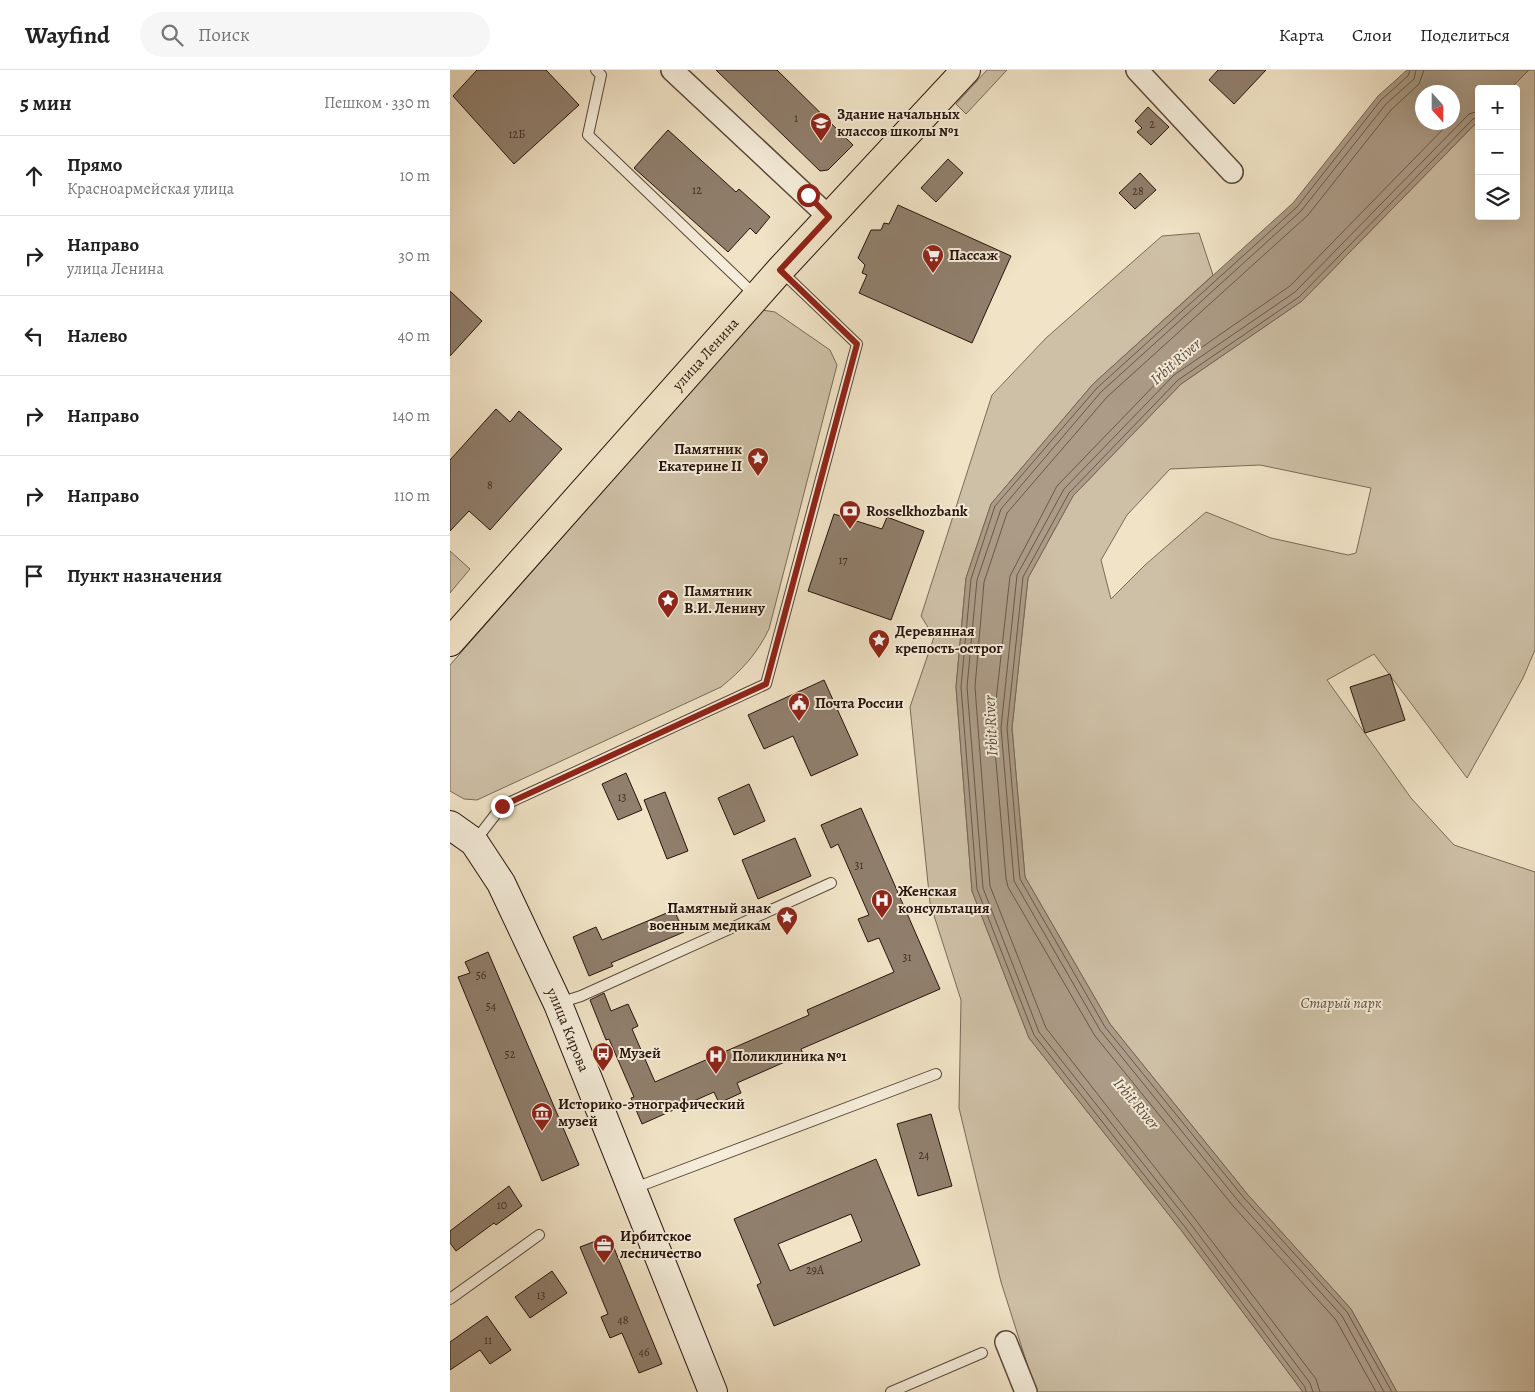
<!DOCTYPE html>
<html lang="ru">
<head>
<meta charset="utf-8">
<style>
  :root { --surface:#fff; --page:#f6f6f6; --text:#222; --muted:#767676; --line:#e0e0e0 }
  body { margin:0; font-family:Alegreya,serif; background:var(--page); color:var(--text) }
  .controls { position:absolute; right:15px; top:15px; display:grid; overflow:hidden; border-radius:5px; box-shadow:0 5px 20px #0002 }
  .controls button { width:45px; height:45px; display:grid; place-items:center; padding:0; border:0; border-bottom:1px solid var(--line); background:var(--surface); color:var(--text); font:25px sans-serif }
  .compass { position:absolute; left:965px; top:15px; width:45px; height:45px; border-radius:50%; background:var(--surface); box-shadow:0 5px 20px #0002; rotate:159deg }
  .stop { position:absolute; width:15px; height:15px; margin:-11px; border:4px solid #8f2418; border-radius:50%; background:#fff }
  .stop.end { background:#8f2418; border-color:#fff; box-shadow:0 1px 5px #0008 }
  .list { margin:0; padding:0; list-style:none }
  h2 { display:flex; justify-content:space-between; align-items:center; height:65px; margin:0; padding:0 20px; font-size:21px }
  h2 small { font-size:16px; font-weight:400; color:var(--muted) }
  .list li { display:grid; grid-template-columns:32px 1fr auto; gap:15px; align-items:center; box-sizing:border-box; height:80px; padding:0 20px; border-top:1px solid var(--line) }
  .list b { display:block; font-size:19px; white-space:nowrap }
  .list p { margin:0; font-size:16px; white-space:nowrap; color:var(--muted) }
  .list em { font-size:16px; font-style:normal; color:var(--muted) }
  .icon { flex:none; width:28px; height:28px; fill:none; stroke:currentColor; stroke-width:2; stroke-linecap:round; stroke-linejoin:round }
  .map { position:relative; flex:none; width:1085px; height:1322px; overflow:hidden }
  header { display:flex; align-items:center; gap:30px; box-sizing:border-box; height:70px; padding:0 25px; background:var(--surface); border-bottom:1px solid var(--line) }
  header strong { font-size:24px }
  nav { display:flex; gap:28px; margin-inline-start:auto; font-size:18px }
  .search { width:350px; height:45px; background:var(--page); display:flex; align-items:center; gap:12px; box-sizing:border-box; padding:0 18px; border-radius:28px; color:var(--muted); font-size:19px }
  main { display:flex }
  aside { flex:1; background:var(--surface) }
  .map>svg:first-child { display:block }
  .green { fill:#cec0a6; stroke:#7a6a59; fill-rule:evenodd }
  .water { fill:#ac9c87; stroke:#776556; fill-rule:evenodd }
  .lines { fill:none; stroke-linecap:round; stroke-linejoin:round }
  .shore { stroke:#6a584a; stroke-width:1 }
  .building { fill:#907f6d; stroke:#27130c; fill-rule:evenodd }
  .lane-casing { stroke:#59473a; stroke-width:12 }
  .street-casing { stroke:#59473a; stroke-width:24 }
  .secondary-casing { stroke:#27130c; stroke-width:30 }
  .primary-casing { stroke:#27130c; stroke-width:30 }
  .lane { stroke:#f5edda; stroke-width:10 }
  .street { stroke:#f5edda; stroke-width:21 }
  .secondary { stroke:#f5edda; stroke-width:28 }
  .primary { stroke:#f0e3c6; stroke-width:28 }
  .route { stroke:#8f2418; stroke-width:6 }
  .labels { text-anchor:middle; stroke-width:4; stroke-linejoin:round; paint-order:stroke }
  .number-label { font-size:12px; fill:#412e24 }
  .poi-label { font-size:15px; font-weight:bold; fill:#27130c; stroke:#f5edda; text-anchor:start }
  .street-label { font-size:15px; fill:#27130c; stroke:#f5edda }
  .park-label { font-size:15px; font-style:italic; fill:#615042; stroke:#f5edda }
  .water-label { font-size:16px; font-style:italic; fill:#5c4a3d; stroke:#f5edda }
</style>
</head>
<body>
<header>
<strong>Wayfind</strong>
<div class="search"><svg class="icon" aria-label="search" viewBox="0 0 24 24"><circle cx="10" cy="10" r="6"/><path d="M15 15l6 6"/></svg>Поиск</div>
<nav><a>Карта</a><a>Слои</a><a>Поделиться</a></nav>
</header>
<main>
<aside>
<h2>5 мин<small>Пешком · 330 m</small></h2>
<ul class="list">
<li><svg class="icon" aria-label="ahead" viewBox="0 0 24 24"><path d="M12 20V5M6 11l6-6 6 6"/></svg><div><b>Прямо</b><p>Красноармейская улица</p></div><em>10 m</em></li>
<li><svg class="icon" aria-label="right" viewBox="0 0 24 24"><path d="M7 20v-9h11M14 6l5 5-5 5"/></svg><div><b>Направо</b><p>улица Ленина</p></div><em>30 m</em></li>
<li><svg class="icon" aria-label="left" viewBox="0 0 24 24"><path d="M17 20v-9H6M10 6l-5 5 5 5"/></svg><div><b>Налево</b></div><em>40 m</em></li>
<li><svg class="icon" aria-label="right" viewBox="0 0 24 24"><path d="M7 20v-9h11M14 6l5 5-5 5"/></svg><div><b>Направо</b></div><em>140 m</em></li>
<li><svg class="icon" aria-label="right" viewBox="0 0 24 24"><path d="M7 20v-9h11M14 6l5 5-5 5"/></svg><div><b>Направо</b></div><em>110 m</em></li>
<li><svg class="icon" aria-label="arrive" viewBox="0 0 24 24"><path d="M6 21V4h12l-3 4 3 4H6"/></svg><div><b>Пункт назначения</b></div></li>
</ul>
</aside>
<div class="map">
<svg width="1085" height="1322" viewBox="0 0 1085 1322">
  <rect width="100%" height="100%" fill="#f0e3c6"/>
  <filter id="stains"><feTurbulence type="fractalNoise" baseFrequency=".004" numOctaves="4"/><feColorMatrix values="0 0 0 0 .2 0 0 0 0 .09 0 0 0 0 .02 0 0 0 .5 -.17"/></filter>
  <radialGradient id="worn" r=".72"><stop offset=".6" stop-color="#630" stop-opacity="0"/><stop offset="1" stop-color="#630" stop-opacity=".3"/></radialGradient>
  <!-- green -->
  <g class="green">
    <path d="M537,0H557L516,44L506,34Z"/>
    <path d="M1079,0H1085V580L1073,608L1017,708L924,584L877,610L961,728L1004,775L1085,802V1322H947L901,1239L798,1125L660,954L575,807L562,658L578,508L623,426L731,314L852,231L1029,50V146H1066V19H1060ZM810,395L921,418L906,483L898,485L821,468L756,442L695,495L661,529L651,490L677,445L720,399Z"/>
    <path d="M749,163L763,205L643,314L541,434L516,508L506,617L522,821L579,968L731,1160L853,1322H586L551,1212L509,1038L511,930L480,833L460,637L484,567L471,546L542,325L596,268L712,166Z"/>
    <path d="M312,240L325,242L380,280L387,295L319,559C307,584 292,600 271,617L27,730L14,729L0,721V595Z"/>
    <path d="M0,481L20,499L0,523Z"/>
  </g>
  <!-- water -->
  <path class="water" d="M957,0H1079L1060,19H1029V50L852,231L731,314L623,426L578,508L562,658L575,807L660,954L798,1125L901,1239L947,1322H853L731,1160L579,968L522,821L506,617L516,508L541,434L643,314L843,133L928,26ZM972,22H1002V52H972Z"/>
  <g class="lines">
    <!-- shore -->
    <g class="shore">
      <path d="M856,1322L855,1317L735,1157L584,965L527,819L511,617L521,509L545,436L647,318L847,137L931,30L958,6L960,0"/>
      <path d="M863,1322L860,1313L740,1153L589,962L533,818L517,617L527,510L551,439L651,322L851,141L936,34L964,9L966,0"/>
      <path d="M870,1322L866,1309L745,1149L596,958L540,816L525,617L534,512L557,443L657,327L858,145L941,40L969,14L974,0"/>
      <path d="M926,1322L886,1250L784,1137L645,966L558,817L556,808L543,657L560,506L607,416L719,300L840,216L1000,52"/>
      <path d="M934,1322L892,1246L789,1132L650,960L564,811L551,658L567,505L614,419L724,305L845,222L1019,44L1029,41"/>
      <path d="M942,1322L897,1242L794,1128L655,957L570,809L557,658L573,507L619,423L728,310L849,227L1023,49L1029,47"/>
    </g>
  </g>
  <!-- building -->
  <g class="building">
    <path d="M27,0H96L129,35L64,94L3,26Z"/>
    <path d="M266,0H327L403,75L378,100L370,101Z"/>
    <path d="M768,0H816L784,34L759,10Z"/>
    <path d="M698,37L719,57L701,75L687,62L692,58L685,51Z"/>
    <path d="M218,60L286,122L289,119L320,147L306,164L300,158L278,182L184,98Z"/>
    <path d="M498,89L513,103L486,132L471,118Z"/>
    <path d="M690,103L706,120L685,139L669,123Z"/>
    <path d="M448,135L561,186L522,273L409,223L417,205L412,203L415,195L408,188L421,160H431L434,153L439,154Z"/>
    <path d="M0,221L32,251L0,286Z"/>
    <path d="M46,339L60,352L69,341L112,379L40,460L19,441L0,461V390Z"/>
    <path d="M384,444L432,459L437,447L474,461L441,550L358,521Z"/>
    <path d="M940,604L955,650L915,663L900,617Z"/>
    <path d="M374,610L408,685L361,706L343,666L314,679L298,645Z"/>
    <path d="M176,703L192,740L168,750L152,714Z"/>
    <path d="M299,714L315,751L284,765L268,728Z"/>
    <path d="M215,722L238,781L217,789L194,730Z"/>
    <path d="M411,738L490,919L351,979L353,984L287,1013L291,1023L269,1033L264,1022L192,1054L181,1028L184,1027L159,969L156,970L140,930L154,923L161,941L178,934L188,956L182,959L205,1012L359,945L357,940L444,902L429,868L418,872L408,849L419,845L388,774L381,778L371,755Z"/>
    <path d="M345,768L361,806L308,829L292,790Z"/>
    <path d="M224,840L234,862L161,893L163,896L139,906L123,867L146,857L152,870Z"/>
    <path d="M38,882L129,1095L92,1111L8,907L20,903L15,892Z"/>
    <path d="M481,1044L502,1116L468,1126L447,1054Z"/>
    <path d="M426,1089L470,1195L324,1256L307,1215L311,1213L284,1149ZM401,1144L412,1171L340,1201L328,1174Z"/>
    <path d="M59,1116L72,1136L46,1155L44,1153L6,1181L0,1173V1161Z"/>
    <path d="M159,1166L212,1294L189,1303L172,1263L160,1268L151,1247L158,1244L130,1177Z"/>
    <path d="M102,1201L117,1223L80,1248L65,1227Z"/>
    <path d="M37,1246L61,1280L40,1294L30,1280L0,1300V1272Z"/>
  </g>
  <g class="lines">
    <!-- lane casing -->
    <g class="lane-casing">
      <g id="lane">
        <path d="M146,0L151,5L138,65L306,226"/>
        <path d="M25,771L52,736L316,614L407,274L331,201"/>
        <path d="M109,933L131,926L381,813"/>
        <path d="M182,1119L486,1004"/>
        <path d="M0,1229L89,1165"/>
        <path d="M441,1322L532,1283"/>
      </g>
    </g>
    <!-- street casing -->
    <g class="street-casing">
      <g id="street">
        <path d="M222,0L379,147"/>
        <path d="M687,0L782,102"/>
        <path d="M556,1272L576,1322"/>
      </g>
    </g>
    <!-- secondary casing -->
    <g class="secondary-casing">
      <g id="secondary">
        <path id="s1" d="M0,755L24,772L51,813L108,934L263,1322"/>
      </g>
    </g>
    <!-- primary casing -->
    <g class="primary-casing">
      <g id="primary">
        <path id="s2" d="M0,572L330,200L516,0"/>
      </g>
    </g>
    <!-- lane -->
    <use href="#lane" class="lane"/>
    <!-- street -->
    <use href="#street" class="street"/>
    <!-- secondary -->
    <use href="#secondary" class="secondary"/>
    <!-- primary -->
    <use href="#primary" class="primary"/>
  </g>
  <g class="lines">
    <!-- route -->
    <path class="route" d="M52,736L316,614L407,274L330,200L379,147L358,125"/>
  </g>
  <!-- icons -->
  <defs>
    <g id="school-pin" transform="scale(1.125)"><path d="M0 17L-7.5 6A9.5 9.5 0 1 1 7.5 6Z" fill="#8f2418" stroke="#f5edda"/><path d="M0-5L7-2L0 1L-7-2ZM-4 1L0 2.5L4 1V4Q0 6-4 4Z" fill="#fff"/></g>
    <g id="supermarket-pin" transform="scale(1.125)"><path d="M0 17L-7.5 6A9.5 9.5 0 1 1 7.5 6Z" fill="#8f2418" stroke="#f5edda"/><path d="M-6-5.5h2.5l.6 2H6L4.5 2H-2.5L-4.4-4H-6ZM-1.5 3.2a1.3 1.3 0 1 0 .1 0ZM3 3.2a1.3 1.3 0 1 0 .1 0Z" fill="#fff"/></g>
    <g id="sight-pin" transform="scale(1.125)"><path d="M0 17L-7.5 6A9.5 9.5 0 1 1 7.5 6Z" fill="#8f2418" stroke="#f5edda"/><path d="M0-6L1.8-2.2L6-1.7L2.9 1.2L3.7 5.4L0 3.3L-3.7 5.4L-2.9 1.2L-6-1.7L-1.8-2.2Z" fill="#fff"/></g>
    <g id="bank-pin" transform="scale(1.125)"><path d="M0 17L-7.5 6A9.5 9.5 0 1 1 7.5 6Z" fill="#8f2418" stroke="#f5edda"/><path d="M-6-4H6V4H-6ZM0-2.3a2.3 2.3 0 1 0 0 4.6a2.3 2.3 0 1 0 0-4.6Z" fill="#fff"/></g>
    <g id="civic-pin" transform="scale(1.125)"><path d="M0 17L-7.5 6A9.5 9.5 0 1 1 7.5 6Z" fill="#8f2418" stroke="#f5edda"/><path d="M-.6-6.5H3V-4.5H.6V-3L4-1V1h2V6H-6V1h2V-1L-.6-3ZM-1.2 2.5V6h2.4V2.5Z" fill="#fff"/></g>
    <g id="hospital-pin" transform="scale(1.125)"><path d="M0 17L-7.5 6A9.5 9.5 0 1 1 7.5 6Z" fill="#8f2418" stroke="#f5edda"/><path d="M-5-5h3v3.5h4V-5h3V5h-3V1.5h-4V5h-3Z" fill="#fff"/></g>
    <g id="bus-pin" transform="scale(1.125)"><path d="M0 17L-7.5 6A9.5 9.5 0 1 1 7.5 6Z" fill="#8f2418" stroke="#f5edda"/><path d="M-5-6H5V4H4V6H2V4H-2V6H-4V4H-5ZM-3.5-4V0h7V-4ZM-3.5 1.2v1.5H-2V1.2ZM2 1.2v1.5H3.5V1.2Z" fill="#fff"/></g>
    <g id="museum-pin" transform="scale(1.125)"><path d="M0 17L-7.5 6A9.5 9.5 0 1 1 7.5 6Z" fill="#8f2418" stroke="#f5edda"/><path d="M0-6L6-3V-2H-6V-3ZM-5-1h2V3h-2ZM-1-1h2V3h-2ZM3-1h2V3H3ZM-6 4H6V6H-6Z" fill="#fff"/></g>
    <g id="office-pin" transform="scale(1.125)"><path d="M0 17L-7.5 6A9.5 9.5 0 1 1 7.5 6Z" fill="#8f2418" stroke="#f5edda"/><path d="M-6-3h4V-5.5h4V-3h4V5H-6ZM-1-4.5V-3h2v-1.5ZM-6 0V1H6V0Z" fill="#fff"/></g>
  </defs>
  <g fill-rule="evenodd">
    <use href="#school-pin" x="371" y="53"/>
    <use href="#supermarket-pin" x="483" y="185"/>
    <use href="#sight-pin" x="308" y="388"/>
    <use href="#bank-pin" x="400" y="441"/>
    <use href="#sight-pin" x="218" y="530"/>
    <use href="#sight-pin" x="429" y="570"/>
    <use href="#civic-pin" x="349" y="633"/>
    <use href="#hospital-pin" x="432" y="830"/>
    <use href="#sight-pin" x="337" y="847"/>
    <use href="#bus-pin" x="153" y="983"/>
    <use href="#hospital-pin" x="266" y="986"/>
    <use href="#museum-pin" x="92" y="1043"/>
    <use href="#office-pin" x="154" y="1175"/>
  </g>
  <g class="labels">
    <!-- number labels -->
    <g class="number-label">
      <text x="346" y="52">1</text>
      <text x="702" y="58">2</text>
      <text x="67" y="68">12Б</text>
      <text x="247" y="124">12</text>
      <text x="688" y="125">28</text>
      <text x="40" y="419">8</text>
      <text x="393" y="494">17</text>
      <text x="172" y="731">13</text>
      <text x="409" y="799">31</text>
      <text x="457" y="891">31</text>
      <text x="31" y="909">56</text>
      <text x="41" y="940">54</text>
      <text x="60" y="988">52</text>
      <text x="474" y="1089">24</text>
      <text x="52" y="1139">10</text>
      <text x="365" y="1204">29А</text>
      <text x="91" y="1229">13</text>
      <text x="173" y="1254">48</text>
      <text x="38" y="1274">11</text>
      <text x="194" y="1286">46</text>
    </g>
    <!-- poi labels -->
    <g class="poi-label">
      <text x="387" y="49">Здание начальных<tspan x="387" dy="17">классов школы №1</tspan></text>
      <text x="499" y="190">Пассаж</text>
      <text x="292" y="384" text-anchor="end">Памятник<tspan x="292" dy="17">Екатерине II</tspan></text>
      <text x="416" y="446">Rosselkhozbank</text>
      <text x="234" y="526">Памятник<tspan x="234" dy="17">В.И. Ленину</tspan></text>
      <text x="445" y="566">Деревянная<tspan x="445" dy="17">крепость-острог</tspan></text>
      <text x="365" y="638">Почта России</text>
      <text x="448" y="826">Женская<tspan x="448" dy="17">консультация</tspan></text>
      <text x="321" y="843" text-anchor="end">Памятный знак<tspan x="321" dy="17">военным медикам</tspan></text>
      <text x="169" y="988">Музей</text>
      <text x="282" y="991">Поликлиника №1</text>
      <text x="108" y="1039">Историко-этнографический<tspan x="108" dy="17">музей</tspan></text>
      <text x="170" y="1171">Ирбитское<tspan x="170" dy="17">лесничество</tspan></text>
    </g>
    <!-- street labels -->
    <g class="street-label">
      <text dy="5" stroke="none"><textPath href="#s2" startOffset="385">улица Ленина</textPath></text>
      <text dy="5" stroke="none"><textPath href="#s1" startOffset="240">улица Кирова</textPath></text>
    </g>
    <!-- park labels -->
    <g class="park-label">
      <text x="891" y="938">Старый парк</text>
    </g>
    <!-- water labels -->
    <g class="water-label">
      <text transform="translate(725 291) rotate(-41)" y="6">Irbit River</text>
      <text transform="translate(540 656) rotate(-93)" y="6">Irbit River</text>
      <text transform="translate(687 1033) rotate(50)" y="6">Irbit River</text>
    </g>
  </g>
  <rect width="100%" height="100%" filter="url(#stains)"/>
  <rect width="100%" height="100%" fill="url(#worn)"/>
</svg>
<div class="controls">
<button>+</button>
<button>−</button>
<button><svg class="icon" aria-label="layers" viewBox="0 0 24 24"><path d="M12 4l9 5-9 5-9-5zM3 14l9 5 9-5"/></svg></button>
</div>
<svg class="compass" viewBox="-18 -18 36 36"><path d="M0-13l5 13h-10z" fill="#e53935"/><path d="M0 13l5-13h-10z" fill="#767676"/></svg>
<div class="stop" style="left:358px;top:125px"></div>
<div class="stop end" style="left:52px;top:736px"></div>
</div>
</main>
</body>
</html>
